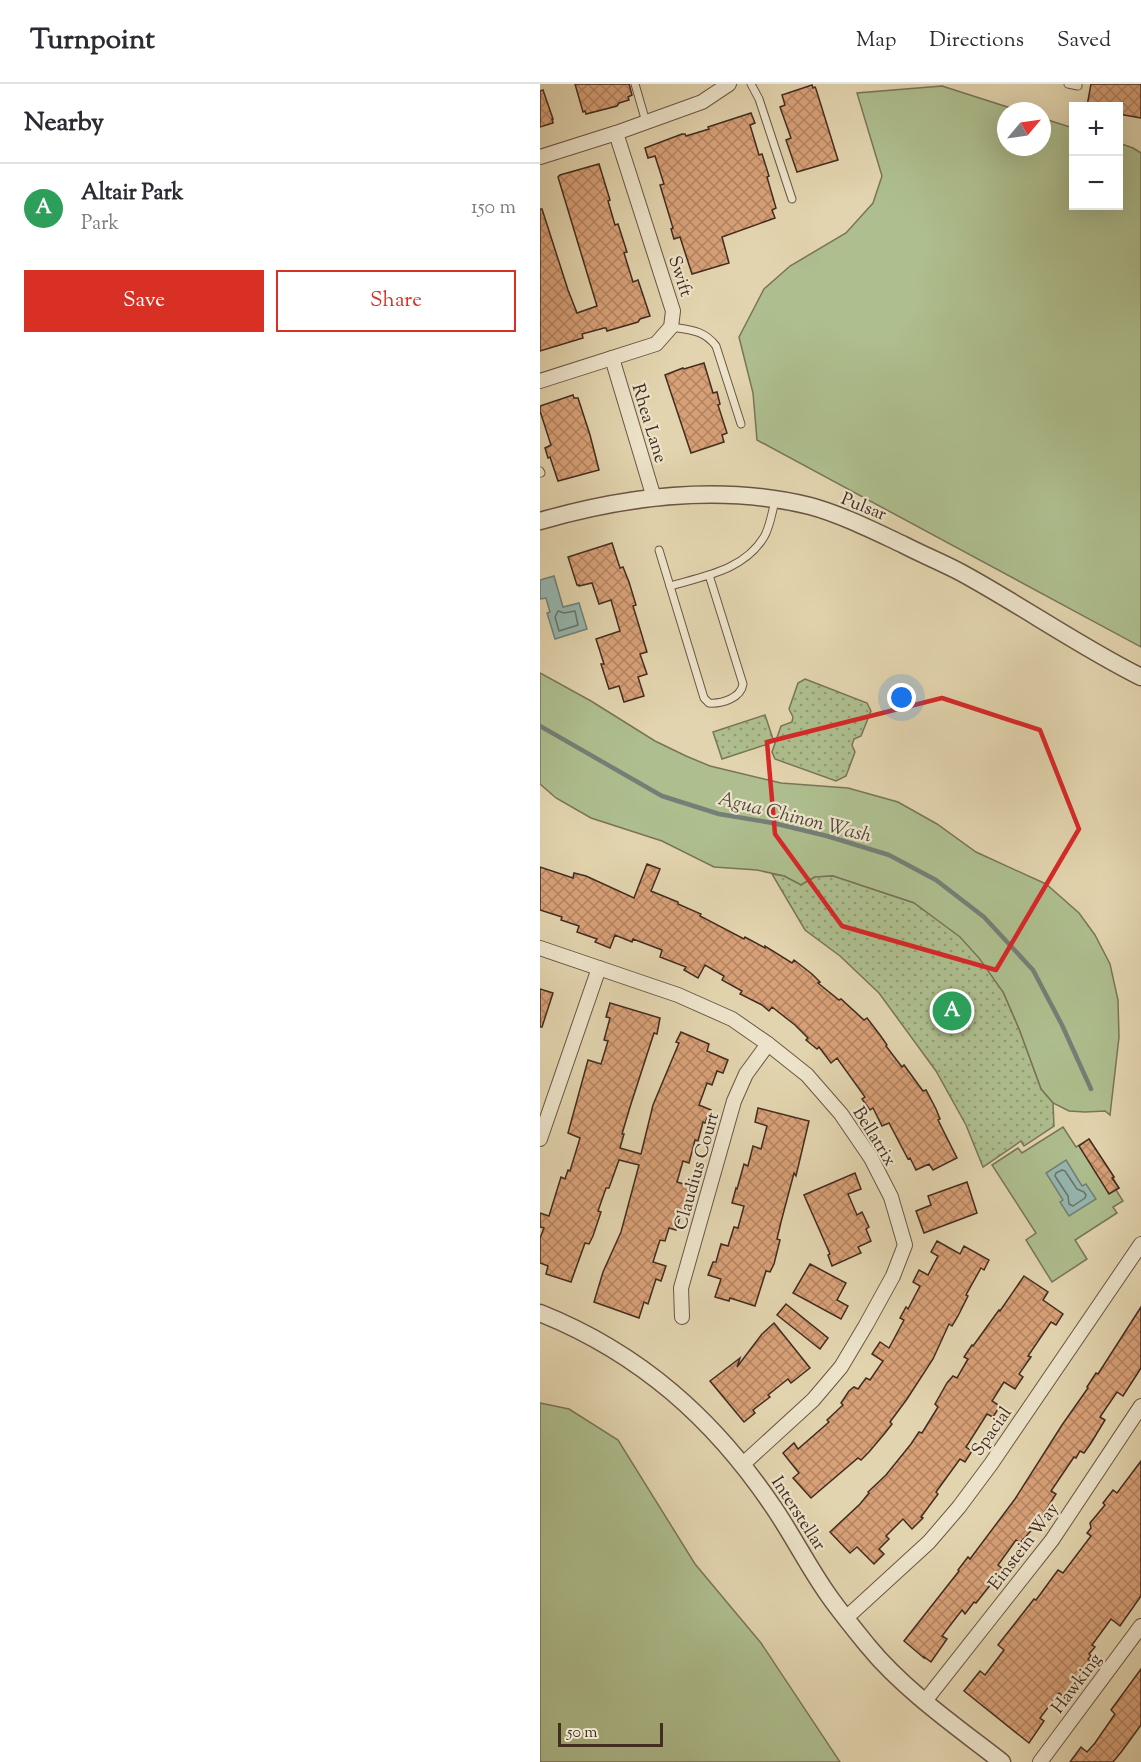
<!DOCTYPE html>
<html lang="en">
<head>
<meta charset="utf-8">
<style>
  :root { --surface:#fff; --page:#f2f2f3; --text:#2b2b33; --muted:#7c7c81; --line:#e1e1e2; --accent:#d93025 }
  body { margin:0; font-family:"Sorts Mill Goudy",serif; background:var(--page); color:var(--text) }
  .controls { position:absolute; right:18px; top:18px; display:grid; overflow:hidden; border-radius:0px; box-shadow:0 6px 24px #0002 }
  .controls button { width:54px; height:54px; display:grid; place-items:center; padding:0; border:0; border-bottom:2px solid var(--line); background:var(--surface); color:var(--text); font:30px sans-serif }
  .compass { position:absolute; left:457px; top:18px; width:54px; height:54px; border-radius:50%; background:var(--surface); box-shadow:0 6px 24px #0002; rotate:61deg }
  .scale { position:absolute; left:18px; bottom:15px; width:105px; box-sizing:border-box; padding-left:6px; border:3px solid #432c20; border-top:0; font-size:16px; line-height:21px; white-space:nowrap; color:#432c20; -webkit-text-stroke:4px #ece3ca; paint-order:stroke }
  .you { position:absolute; left:362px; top:614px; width:21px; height:21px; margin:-15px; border:4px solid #fff; border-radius:50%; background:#1a73e8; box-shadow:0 0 0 9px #1a73e833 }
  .badge { display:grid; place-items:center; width:39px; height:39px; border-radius:50%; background:var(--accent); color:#fff; font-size:20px; font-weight:700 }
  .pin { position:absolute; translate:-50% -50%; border:3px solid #fff; box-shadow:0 2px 6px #0006 }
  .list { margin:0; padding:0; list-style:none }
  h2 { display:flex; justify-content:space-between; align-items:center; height:78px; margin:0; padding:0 24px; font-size:26px }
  h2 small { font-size:20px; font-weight:400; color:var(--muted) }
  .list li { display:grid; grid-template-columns:39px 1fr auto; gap:18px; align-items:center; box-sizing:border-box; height:90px; padding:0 24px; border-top:2px solid var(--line) }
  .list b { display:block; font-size:22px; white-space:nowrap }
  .list p { margin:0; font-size:20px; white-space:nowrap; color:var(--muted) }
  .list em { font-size:20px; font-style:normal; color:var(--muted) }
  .actions { display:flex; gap:12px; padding:18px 24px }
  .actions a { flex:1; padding:14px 0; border:2px solid var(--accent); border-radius:0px; text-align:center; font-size:21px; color:var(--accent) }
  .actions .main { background:var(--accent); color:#fff }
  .map { position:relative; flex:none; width:601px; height:1678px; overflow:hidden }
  header { display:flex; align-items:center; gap:36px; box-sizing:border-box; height:84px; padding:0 30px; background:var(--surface); border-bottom:2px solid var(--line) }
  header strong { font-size:28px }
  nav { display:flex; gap:33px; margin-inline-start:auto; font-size:21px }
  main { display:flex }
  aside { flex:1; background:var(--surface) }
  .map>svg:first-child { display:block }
  .grass { fill:#aebe8e; stroke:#787557; stroke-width:1.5 }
  .park { fill:url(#park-dots); stroke:#787557; stroke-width:1.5 }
  .water { fill:#95b7b0; stroke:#747f76; stroke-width:1.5 }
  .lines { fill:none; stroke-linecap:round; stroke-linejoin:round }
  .shore { stroke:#6c7268; stroke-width:1.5 }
  .stream { stroke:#747f76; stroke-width:4.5 }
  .building { fill:url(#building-cross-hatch); stroke:#432c20; stroke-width:1.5 }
  .service-casing { stroke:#6b5644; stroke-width:9 }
  .minor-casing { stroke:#6b5644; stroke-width:16 }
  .tertiary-casing { stroke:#6b5644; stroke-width:19 }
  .service { stroke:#ece3ca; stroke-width:7 }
  .minor { stroke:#ece3ca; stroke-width:14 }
  .tertiary { stroke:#ece3ca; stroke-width:16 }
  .marked { fill:none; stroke:#d62828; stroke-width:4.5; stroke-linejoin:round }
  .labels { text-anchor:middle; stroke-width:4.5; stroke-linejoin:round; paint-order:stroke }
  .street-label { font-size:18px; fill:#432c20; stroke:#ece3ca }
  .water-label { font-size:20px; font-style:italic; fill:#53483d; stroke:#ece3ca }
</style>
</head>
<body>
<header>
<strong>Turnpoint</strong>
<nav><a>Map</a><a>Directions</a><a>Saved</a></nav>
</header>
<main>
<aside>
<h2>Nearby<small></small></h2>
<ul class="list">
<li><span class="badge" style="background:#2e9e5b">A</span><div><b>Altair Park</b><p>Park</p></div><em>150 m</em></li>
</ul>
<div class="actions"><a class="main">Save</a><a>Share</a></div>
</aside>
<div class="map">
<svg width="601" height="1678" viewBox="0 0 601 1678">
  <defs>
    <pattern id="park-dots" width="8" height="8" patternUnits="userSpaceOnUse" patternTransform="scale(1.5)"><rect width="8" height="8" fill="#aebe8e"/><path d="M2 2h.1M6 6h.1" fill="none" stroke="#8f9b74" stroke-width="1.8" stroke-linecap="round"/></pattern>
    <pattern id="building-cross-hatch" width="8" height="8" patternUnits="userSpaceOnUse" patternTransform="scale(1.5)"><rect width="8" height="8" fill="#d8a077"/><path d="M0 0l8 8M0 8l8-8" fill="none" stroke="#b18361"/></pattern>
  </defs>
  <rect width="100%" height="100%" fill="#e2d4ae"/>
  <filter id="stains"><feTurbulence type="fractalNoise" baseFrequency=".00333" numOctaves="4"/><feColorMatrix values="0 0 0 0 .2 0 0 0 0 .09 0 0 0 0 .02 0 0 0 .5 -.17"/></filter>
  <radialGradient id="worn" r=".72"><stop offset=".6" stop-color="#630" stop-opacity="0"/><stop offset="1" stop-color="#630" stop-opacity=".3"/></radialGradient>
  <!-- grass -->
  <g class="grass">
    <path d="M402,2L480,27H466V63H502V34L533,44L534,122H578L579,59L593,64L601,69V563L217,356L213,309L199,253L224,205L250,182L306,149L333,119L342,92L317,9Z"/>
    <path d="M0,589L51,617L115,657L146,672L170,682L241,699L308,704L358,718L397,740L436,768L506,800L539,829L555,851L570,880L578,916L579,953L570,1031L565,1027L545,1028L529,1027L513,1019L501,1005L479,945L463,908L374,819L293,792L275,793L261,801L244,792L217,786L174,783L122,757L51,734L16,714L0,700Z"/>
    <path d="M523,1043L536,1063L549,1055L574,1093L573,1094L579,1104L576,1106L583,1117L573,1123L577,1129L535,1156L547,1175L512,1198L486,1156L496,1149L452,1081L478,1064L482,1069Z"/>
    <path d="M0,1319L29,1325L78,1356L155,1480L221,1559L300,1678H0Z"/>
  </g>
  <!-- park -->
  <g class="park">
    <path d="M265,595L327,619L331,627L321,652L314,655L312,661L315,668L306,692L296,697L235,675L232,668L241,642L252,638L253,633L249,625L258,599Z"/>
    <path d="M225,631L234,658L182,675L173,648Z"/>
    <path d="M232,790L244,792L261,801L275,793L293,792L374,819L420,853L439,874L463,908L479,945L501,1005L513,1019L514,1042L484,1062L481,1057L443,1083L426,1041L396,987L339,909L300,872L265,846Z"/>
  </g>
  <!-- water -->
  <g class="water">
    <path d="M14,492L23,523L39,519L47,545L15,555L7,529L10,528L6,514L0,515V496Z"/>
    <path d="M526,1076L542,1102L546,1100L556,1115L529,1132L520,1118L523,1116L506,1089Z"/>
  </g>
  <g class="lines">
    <!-- shore -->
    <g class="shore">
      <path d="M18,527L24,529L35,527L38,541L19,547L15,533Z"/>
      <path d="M522,1086L525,1087L537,1105L544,1108L546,1111L545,1114L533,1122L529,1120L528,1112L515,1092L516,1089Z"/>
    </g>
    <!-- stream -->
    <path class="stream" d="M0,642L122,712L179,730L233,739L287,752L349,771L396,796L444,833L493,886L522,941L551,1005"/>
  </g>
  <!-- building -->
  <g class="building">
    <path d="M35,0H89L92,11L88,13L89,16L79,19L77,22L46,30L45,27L43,28Z"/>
    <path d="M551,0H601V34L579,30V22H547Z"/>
    <path d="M272,1L273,4L275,3L276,5L298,76L257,88L246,56L251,54L240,23L245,21L242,11Z"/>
    <path d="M3,6L13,35H12L13,39L0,43V7Z"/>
    <path d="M211,29L215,39L210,41L219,71L222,70L229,92L227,93L236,124L232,126L235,134L182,153L189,179L152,190L140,153L134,155L131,145L133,144L120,101L124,100L115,72L108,74L105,64L142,50H145L146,52L169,45L168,43L171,42Z"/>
    <path d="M59,80L70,116L68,117L75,141L78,140L87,168L84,169L93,198L98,196L110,232L100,235L98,238L67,247L66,244H64L42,250L43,254L0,267V125H2L28,206L37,229L57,222L18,93L20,91Z"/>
    <path d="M164,279L173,309L177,308L180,320L178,321L187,349L182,351L184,358L151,369L125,291L143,284L144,285Z"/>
    <path d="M33,311L34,314H38L50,351L59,386L18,397L10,373L8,374L5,364L11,361L0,327V322Z"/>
    <path d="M72,459L80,484L83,483L89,498L96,521L93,522L107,568L100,570L107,590L98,593L104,612L84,618L79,602L69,605L61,580H64L56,555L80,547L71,516L59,520L52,499L39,502V501H37L28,473Z"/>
    <path d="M107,780L120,785L111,807L138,818V820L161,830L160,832L204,855L205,853L225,864V862L252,879L254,876L272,890L280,898L278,899L299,916L301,915L324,936L327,934L340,951L347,961L346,962L362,983L364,981L383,1007L386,1006L396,1025L400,1035L398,1036L417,1074L393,1086L389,1080L376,1086L370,1074L368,1075L349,1039L342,1042L333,1024L330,1026L322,1015L325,1013L297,974L291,979L279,963L277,965L266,956L268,954L255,941L232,923L229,927L222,921L200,910L202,907L182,896L184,892L165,881L158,894L144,886L146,883L120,873L122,866L93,855L92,858L75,851L70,864L55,858L57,855L37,848L39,842L21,836L22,833L0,826V783L33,794L34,789L46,792L94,814Z"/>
    <path d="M0,905L13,909L2,943H0Z"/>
    <path d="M70,919L120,934L117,950L114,949L90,1023L82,1050H84L80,1064L101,1070L113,1021L139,959L136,958L141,948L169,960L167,967L188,976L183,989L177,987L172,1001L167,999L159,1021L171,1026L165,1039L163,1038L158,1057L155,1056L149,1079L143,1077L137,1098L150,1102L136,1146L129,1144L125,1157L120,1156L113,1178L126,1182L121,1197L116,1195L108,1220L104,1218L99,1234L54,1218L63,1188L81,1148L99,1081L79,1076L69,1104H66L58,1127L61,1128L53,1152L49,1160L45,1159L31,1198L6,1190L8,1182L0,1179V1154L4,1144L0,1143V1129L9,1132L21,1093L25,1095L28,1086L30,1087L40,1054L28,1049L48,976L61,980L68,957L64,956L70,934L66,933Z"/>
    <path d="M218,1024L269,1037L256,1092L254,1089L241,1138L237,1155L240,1156L234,1180L230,1188L226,1187L215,1222L190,1214L189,1217L175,1213L181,1195L168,1191L173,1178H176L181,1160L188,1162L194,1143L198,1144L204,1122L192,1119L196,1104L197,1105L204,1080L208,1082L213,1062L221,1065L227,1042L215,1038Z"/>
    <path d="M549,1055L574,1093L572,1094L579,1104L569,1110L539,1062Z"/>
    <path d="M315,1089L321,1105L308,1110L317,1131L322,1128L329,1143L326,1145L331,1157L318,1163L321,1169L292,1182L288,1171L290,1170L264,1111Z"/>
    <path d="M427,1098L437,1129L384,1149L376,1127L391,1121L388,1112Z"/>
    <path d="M397,1157L420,1170L424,1162L449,1176L444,1186L441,1184L426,1211L428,1212L418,1232L412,1242L409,1240L393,1275L367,1315L350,1338L352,1340L345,1349L329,1368L321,1376L318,1374L271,1414L253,1394L259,1389L243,1369L254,1359L258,1365L289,1338L287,1336L303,1321L301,1319L309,1307L314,1303L318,1305L326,1294L330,1296L343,1277L332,1270L340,1258L349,1264L364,1236L360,1234L366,1223L368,1225L380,1202L373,1198L379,1186L388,1191L398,1172L391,1168Z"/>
    <path d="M270,1180L306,1199L297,1216L308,1222L301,1235L253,1209Z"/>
    <path d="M484,1192L508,1208L503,1216L523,1230L516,1241L511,1238L488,1272L491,1273L479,1290L483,1293L475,1305L464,1298L452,1317L460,1322L453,1333L447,1330L426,1363L432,1367L425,1378L420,1375L396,1408L398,1410L381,1433L383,1434L372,1445L363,1435L346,1452L349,1455L339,1465L344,1470L334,1480L317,1463L310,1469L290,1448L320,1420L329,1409L328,1408L346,1391L371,1360L379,1348L382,1349L398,1323L395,1320L407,1299L413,1292L417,1294L428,1275L424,1273L432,1261L433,1262L459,1226L460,1227Z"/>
    <path d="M246,1220L288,1254L280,1265L237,1231Z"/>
    <path d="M601,1223V1284L583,1312L577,1308L560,1333L565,1336L551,1359L544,1369L540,1367L536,1374L534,1373L511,1407L516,1410L497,1440L480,1459L476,1456L458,1481L463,1485L436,1519L434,1518L425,1530L422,1526L402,1552L407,1555L391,1578L384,1573V1574L364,1557L419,1487L418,1486L428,1473L430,1475L475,1415L522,1341L548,1304L547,1303L556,1289L558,1290Z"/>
    <path d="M234,1239L270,1284L251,1299L248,1295L228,1311L230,1313L213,1326L215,1329L204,1338L170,1297L200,1274L197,1283L222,1250Z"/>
    <path d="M601,1377V1512L580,1542L571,1535L552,1561L555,1563L549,1570L551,1572L548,1575L551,1578L530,1607L524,1613L519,1609L500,1634L504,1637L489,1659L424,1607L440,1587L445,1591L464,1566L458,1561L494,1515L496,1516L518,1486L523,1489L551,1452L547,1449L551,1444L550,1439L565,1421L563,1419L573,1406L577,1409Z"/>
    <path d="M601,1585V1641L582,1667L573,1678H530L541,1663L547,1668L555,1659L575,1630L571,1626Z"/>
  </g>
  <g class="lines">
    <!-- service casing -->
    <g class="service-casing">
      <g id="service">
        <path d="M95,0L106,38"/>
        <path d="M211,0L219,15L252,115"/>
        <path d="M528,0L538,2V0"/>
        <path d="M131,243C150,246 164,246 176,262L201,340"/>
        <path d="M0,387L1,389"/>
        <path d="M119,466L164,614L169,619C182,620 201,614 203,600L169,491"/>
        <path d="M130,502C165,492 204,486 224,453C230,443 232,428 235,417"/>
      </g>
    </g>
    <!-- minor casing -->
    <g class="minor-casing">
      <g id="minor">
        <path d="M0,73L76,49L162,18L189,0"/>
        <path d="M72,274L114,414"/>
        <path d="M0,297L116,260L131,243L133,227L76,49"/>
        <path d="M0,864L138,911L192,935L228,960L267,991L301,1030L331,1074L351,1113L365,1161L353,1192L326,1241L301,1283L273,1316L202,1381"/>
        <path d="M0,1055L59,884"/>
        <path d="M142,1233L141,1204L194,1017L206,990L228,960"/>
        <path d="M306,1534L389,1458L419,1423L451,1380L601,1160"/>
        <path d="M385,1617L512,1456L601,1322"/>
        <path d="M500,1678L601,1542"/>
      </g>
    </g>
    <!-- tertiary casing -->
    <g class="tertiary-casing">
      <g id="tertiary">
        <path d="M0,437C87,412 181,400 270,422C300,430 334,447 362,460C381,470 401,478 420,488C481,521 539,562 601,593"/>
        <path d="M0,1229C100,1269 174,1335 234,1424C253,1452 269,1484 289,1512C301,1529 315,1546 328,1562C364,1606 417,1643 462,1678"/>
      </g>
    </g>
    <!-- service -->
    <use href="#service" class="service"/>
    <!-- minor -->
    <use href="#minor" class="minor"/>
    <!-- tertiary -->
    <use href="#tertiary" class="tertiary"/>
  </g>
  <!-- marked area -->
  <path class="marked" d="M402,614L500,646L539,745L456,886L302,842L235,750L227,658Z"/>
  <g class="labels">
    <!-- street labels -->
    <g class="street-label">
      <text transform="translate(141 192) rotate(72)" y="6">Swift</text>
      <text transform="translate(110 339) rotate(73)" y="6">Rhea Lane</text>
      <text transform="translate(324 422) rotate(22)" y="6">Pulsar</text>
      <text transform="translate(335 1052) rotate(58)" y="6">Bellatrix</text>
      <text transform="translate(156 1087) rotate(-74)" y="6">Claudius Court</text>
      <text transform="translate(451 1347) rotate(-55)" y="6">Spacial</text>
      <text transform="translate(259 1429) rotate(57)" y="6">Interstellar</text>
      <text transform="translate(483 1462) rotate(-53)" y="6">Einstein Way</text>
      <text transform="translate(536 1599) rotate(-53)" y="6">Hawking</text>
    </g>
    <!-- water labels -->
    <g class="water-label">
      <text transform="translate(255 732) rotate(14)" y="7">Agua Chinon Wash</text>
    </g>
  </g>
  <rect width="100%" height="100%" filter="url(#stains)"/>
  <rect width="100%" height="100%" fill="url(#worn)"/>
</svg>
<div class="controls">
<button>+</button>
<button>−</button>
</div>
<svg class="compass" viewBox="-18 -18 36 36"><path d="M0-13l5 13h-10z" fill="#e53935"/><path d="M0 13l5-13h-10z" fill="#7c7c81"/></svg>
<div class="scale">50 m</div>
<div class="you"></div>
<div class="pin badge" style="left:412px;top:927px;background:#2e9e5b">A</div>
</div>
</main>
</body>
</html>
